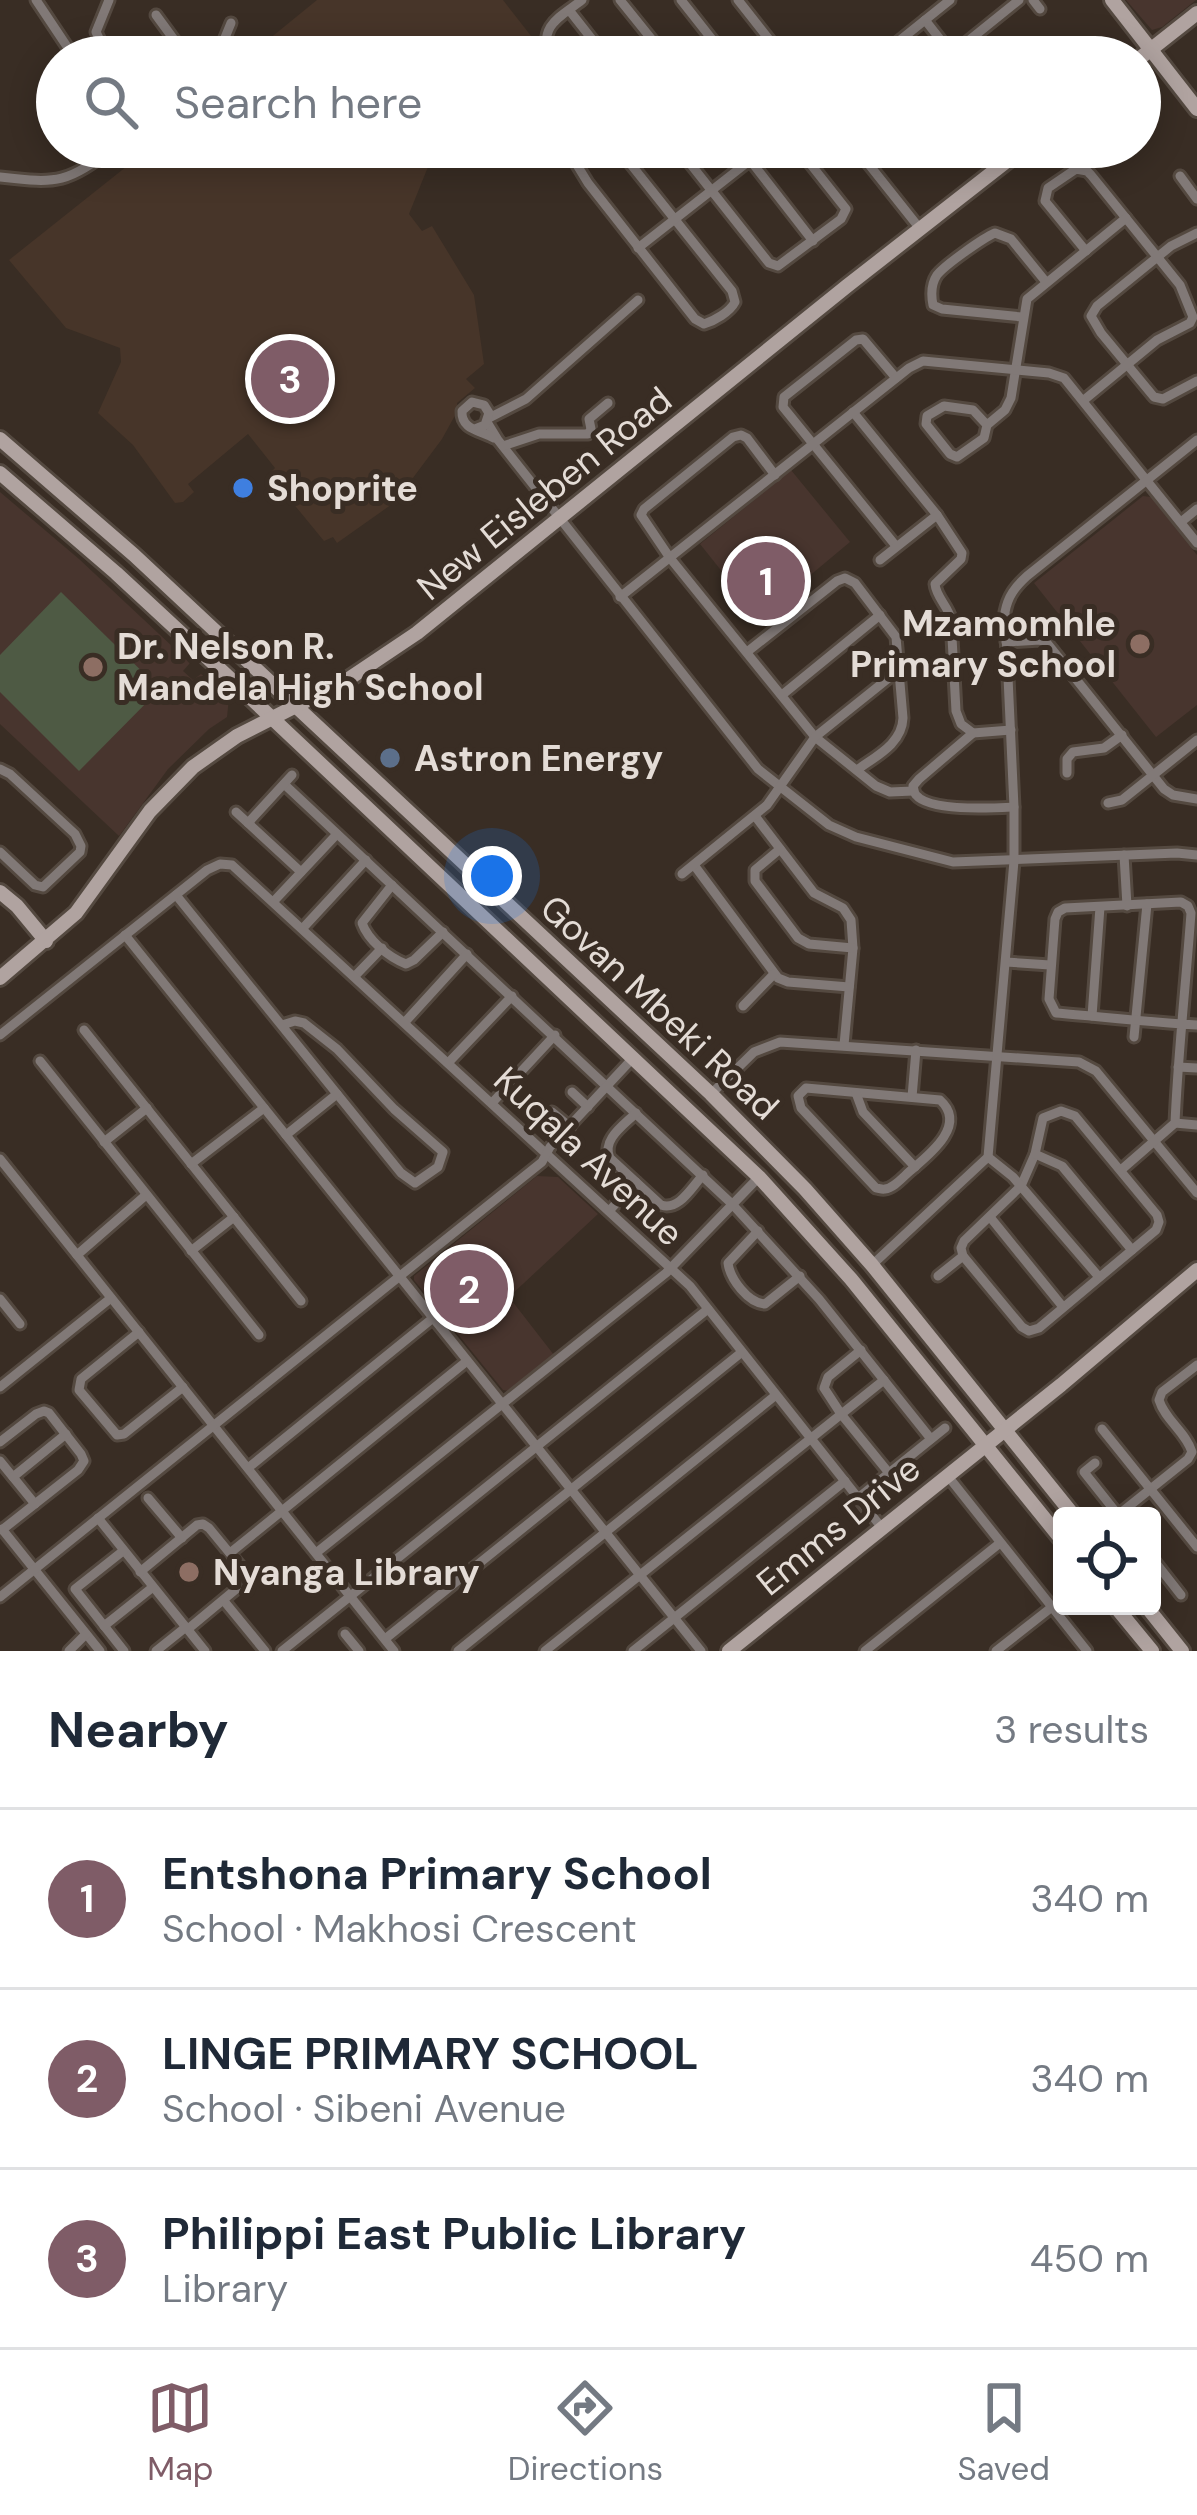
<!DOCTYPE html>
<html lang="en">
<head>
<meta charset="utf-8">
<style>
  :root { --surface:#fff; --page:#f2f2f3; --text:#1f2937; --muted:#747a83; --line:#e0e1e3; --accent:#7f5c67 }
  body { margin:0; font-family:"DM Sans",sans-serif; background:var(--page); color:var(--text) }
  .controls { position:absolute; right:36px; bottom:36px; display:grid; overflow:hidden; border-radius:12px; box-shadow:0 6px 30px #0003 }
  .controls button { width:108px; height:108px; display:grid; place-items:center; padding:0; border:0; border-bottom:3px solid var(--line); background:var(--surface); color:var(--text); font:60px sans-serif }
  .you { position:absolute; left:492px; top:876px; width:42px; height:42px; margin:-30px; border:9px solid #fff; border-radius:50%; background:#1a73e8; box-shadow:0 0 0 18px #1a73e833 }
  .badge { display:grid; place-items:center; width:78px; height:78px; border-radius:50%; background:var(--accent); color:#fff; font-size:39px; font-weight:700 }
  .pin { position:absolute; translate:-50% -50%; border:6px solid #fff; box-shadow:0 3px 12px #0006 }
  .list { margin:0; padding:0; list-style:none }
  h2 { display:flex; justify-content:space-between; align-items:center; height:156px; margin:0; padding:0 48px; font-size:51px }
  h2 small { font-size:39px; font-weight:400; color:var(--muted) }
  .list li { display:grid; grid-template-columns:78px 1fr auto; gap:36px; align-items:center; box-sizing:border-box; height:180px; padding:0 48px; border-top:3px solid var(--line) }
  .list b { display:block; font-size:45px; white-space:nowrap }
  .list p { margin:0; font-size:39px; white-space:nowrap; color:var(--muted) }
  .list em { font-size:39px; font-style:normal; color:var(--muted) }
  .icon { flex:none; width:66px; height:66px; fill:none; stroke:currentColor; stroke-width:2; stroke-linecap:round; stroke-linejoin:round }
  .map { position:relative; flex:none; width:1197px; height:1651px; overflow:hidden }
  .search { position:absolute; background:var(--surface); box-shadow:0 6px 30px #0003; left:36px; right:36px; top:36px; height:132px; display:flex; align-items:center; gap:30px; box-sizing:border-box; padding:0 42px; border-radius:66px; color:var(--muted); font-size:45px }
  .sheet { height:696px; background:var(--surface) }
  nav { display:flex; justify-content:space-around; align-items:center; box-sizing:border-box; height:168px; border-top:3px solid var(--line); background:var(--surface); font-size:33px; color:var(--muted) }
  nav a { display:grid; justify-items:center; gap:6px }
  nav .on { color:var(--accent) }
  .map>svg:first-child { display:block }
  .built { fill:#473529 }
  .education { fill:#48352e }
  .green { fill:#4e5a44 }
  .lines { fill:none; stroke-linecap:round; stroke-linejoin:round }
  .street-casing { stroke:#544940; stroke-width:15 }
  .secondary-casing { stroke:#544940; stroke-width:20 }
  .street { stroke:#817977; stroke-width:9 }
  .secondary { stroke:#b0a3a0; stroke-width:14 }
  .shop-dot { fill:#3f7fe0; stroke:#392d24; stroke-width:4.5 }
  .education-dot { fill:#8d6e63; stroke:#392d24; stroke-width:4.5 }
  .service-dot { fill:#5c6f8a; stroke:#392d24; stroke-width:4.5 }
  .labels { text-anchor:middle; stroke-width:10; stroke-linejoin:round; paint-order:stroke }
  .poi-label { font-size:36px; font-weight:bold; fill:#e4dcd6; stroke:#392d24; text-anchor:start }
  .street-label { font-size:36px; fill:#e4dcd6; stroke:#392d24 }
</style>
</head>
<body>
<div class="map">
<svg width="1197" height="1651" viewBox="0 0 1197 1651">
  <rect width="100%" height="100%" fill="#392d24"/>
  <!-- built -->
  <g class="built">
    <path d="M317,0H503L535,41L515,57H247Z"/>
    <path d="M151,147H436L409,214L422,231L432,226L474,295L484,364L466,379L475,388L457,403L458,410L442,439L395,502L337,543L333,537L324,541L269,474L275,468L248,434L188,484L194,492L183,502L175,503L133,445L98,413L121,362L120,348L66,328L9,260Z"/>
  </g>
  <!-- education -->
  <g class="education">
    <path d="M1126,0H1196L1162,27L1152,30Z"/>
    <path d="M791,470L850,542L759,618L700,544Z"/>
    <path d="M0,492L79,559L190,663L183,671L193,680L201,674L229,698L227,717L209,729L168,769L119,836L0,724Z"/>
    <path d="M1143,496L1151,497L1197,555V705L1156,737L1034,583Z"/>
    <path d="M537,1176L558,1177L598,1214L509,1297L554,1355L509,1391L503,1390L414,1280V1276Z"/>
  </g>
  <!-- green -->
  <path class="green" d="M61,592L160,689L79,771L0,692V655Z"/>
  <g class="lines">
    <!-- street casing -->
    <g class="street-casing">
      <g id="street">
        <path d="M36,0L74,57"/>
        <path d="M620,0L666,57"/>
        <path d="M681,0L726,57"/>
        <path d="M738,0L783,57"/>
        <path d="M1033,0L1040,9"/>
        <path d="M569,10L606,57"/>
        <path d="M156,15L178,45L163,57"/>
        <path d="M925,20L954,57"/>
        <path d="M952,54L1019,0"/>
        <path d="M108,57L96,32L109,0"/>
        <path d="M217,57L231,23"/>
        <path d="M548,57C540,24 559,18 582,0"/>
        <path d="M879,57L950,0"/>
        <path d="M566,147L588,183L695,319L704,324C714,321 730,312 735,302L732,291L617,147"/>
        <path d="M677,147L769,263L778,266L841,219L846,209L797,147"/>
        <path d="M855,147L921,230"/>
        <path d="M912,147L922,153L935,147"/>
        <path d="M750,160L813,241"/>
        <path d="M1180,176L1197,199"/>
        <path d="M0,177C60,184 66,183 115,147"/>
        <path d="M1197,233L1171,246L1097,306L1091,316L1101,333L1154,397L1163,399L1197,381"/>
        <path d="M638,248L767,147"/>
        <path d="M1022,317L942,309L933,305C931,295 931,284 937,275C945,265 983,238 995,233L1011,239L1046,282"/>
        <path d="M1084,400L1157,340L1190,323L1193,317L1180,285L1091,175L1087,171L1076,169L1048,188L1045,201L1086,251"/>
        <path d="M853,412L937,515L962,553L961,559L935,584C936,597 948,606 951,619L956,711L961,724L973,733L1011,730"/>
        <path d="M489,418L526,399L638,300"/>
        <path d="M487,422L498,440L758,769L829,825L856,837L953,862L1177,853L1197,855"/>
        <path d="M987,425L973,410L944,406L927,416L926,424L950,454L957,457L984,438L987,425L1005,410L1011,398L1027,299L1126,218"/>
        <path d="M475,429L485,425L489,413L484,405L472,402L462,411C461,430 480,430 494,438"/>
        <path d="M503,446L539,434H588L591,429L589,419L608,403"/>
        <path d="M775,475L747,438L741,435L733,437L644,509L641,515L670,558L815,737L876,786L890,792L913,791"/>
        <path d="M1181,522L1197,509"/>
        <path d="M896,546L783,407L784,397L856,340L863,339L896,378"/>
        <path d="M880,560L937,515"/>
        <path d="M620,597L909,368L923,361L1049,373L1064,378L1197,543"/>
        <path d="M1006,642L1040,640L1047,643L1164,789L1173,795L1197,799"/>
        <path d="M747,652L837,581L845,578L855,583L896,637L903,718C902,744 876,756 857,770"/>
        <path d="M782,695L880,615"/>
        <path d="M973,733L919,779L913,786C914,789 914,793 916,795C930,812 994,808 1014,807"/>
        <path d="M0,769L10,774L75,834L81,846L80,852L43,887L35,885L0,852"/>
        <path d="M1067,773V759L1073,752L1104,748L1122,735"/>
        <path d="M284,784L732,1204L819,1299L931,1439"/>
        <path d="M1108,803L1122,800L1197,740"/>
        <path d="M236,812L301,872"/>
        <path d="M755,816L814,893L843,908L851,920L853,948L844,1045"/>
        <path d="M248,823L292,775"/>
        <path d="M780,849L755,870V881L798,938L809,944L853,948"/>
        <path d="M1124,855L1127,906"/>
        <path d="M694,865L778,978L788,982L849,987"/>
        <path d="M682,874L767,805L815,737L900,669"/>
        <path d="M392,885L362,923C368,940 388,957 406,964L414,960L443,932"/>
        <path d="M176,895L401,1173L415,1183L438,1167L443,1152L394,1109L337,1049L304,1023L295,1021L282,1025"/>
        <path d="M274,901L337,834"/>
        <path d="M303,928L366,860"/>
        <path d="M125,935L701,1651"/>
        <path d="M1006,962L1050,965"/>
        <path d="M355,976L382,948"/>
        <path d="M743,1006L774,974"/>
        <path d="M1092,1016L1100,907"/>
        <path d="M405,1022L467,954"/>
        <path d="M84,1030L301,1301"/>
        <path d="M0,1035L207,870L220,864L232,865L690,1286L882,1528"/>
        <path d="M1134,1037L1147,904"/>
        <path d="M40,1061L259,1335"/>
        <path d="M449,1062L512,996"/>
        <path d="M1178,1067L1197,1068"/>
        <path d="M806,1088L940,1100C968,1125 929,1155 910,1171C903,1177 894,1188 885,1189C882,1190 879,1188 876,1188L801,1108L798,1096Z"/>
        <path d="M572,1092L588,1107"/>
        <path d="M856,1093L863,1112L915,1167"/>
        <path d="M711,1094L754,1052L780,1042L1079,1062L1096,1071L1197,1193"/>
        <path d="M912,1097L916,1050"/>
        <path d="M492,1103L555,1035"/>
        <path d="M1061,1111L1075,1116L1157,1215L1159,1222L1156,1230L1039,1328L1029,1331L1022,1327L963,1256L961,1248L964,1241L1021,1186L1035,1154L1043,1118Z"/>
        <path d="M552,1112L570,1127"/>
        <path d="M636,1113C624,1125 601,1140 610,1158L661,1205C679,1211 691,1188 703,1175"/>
        <path d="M1175,1123L1197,1125"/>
        <path d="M286,1135L337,1094"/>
        <path d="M104,1142L147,1108"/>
        <path d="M1035,1154L1062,1166L1132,1250"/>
        <path d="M988,1157L1013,1177L1099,1277"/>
        <path d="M0,1159L394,1651"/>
        <path d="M191,1164L264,1108"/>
        <path d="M1121,1170L1175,1123C1178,1053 1186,983 1191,913L1188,906L1181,902L1065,908L1058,912L1055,919L1049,999L1056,1013C1103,1017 1150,1022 1197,1025"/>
        <path d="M609,1211L636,1182"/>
        <path d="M990,1217L1063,1307"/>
        <path d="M758,1231L728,1263C730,1279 748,1303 765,1304L800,1276"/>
        <path d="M191,1251L234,1217"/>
        <path d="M77,1255L146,1195"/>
        <path d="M872,1265L988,1157L1014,861V807L1005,612C1008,596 1015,587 1027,576L1197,440"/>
        <path d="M938,1276L963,1256"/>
        <path d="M0,1299L20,1324"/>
        <path d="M139,1332L81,1379L79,1390L117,1435L124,1434L183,1387"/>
        <path d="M861,1350L828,1377L824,1388L841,1414L889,1473"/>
        <path d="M0,1387L111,1298"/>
        <path d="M1102,1429L1197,1547"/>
        <path d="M0,1442L36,1414L44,1411L49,1413L81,1454L84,1461L78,1470L2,1530"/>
        <path d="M0,1461L35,1504"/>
        <path d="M1095,1463L1084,1472L1119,1516"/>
        <path d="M248,1468L433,1318"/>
        <path d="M947,1475L1087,1651"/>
        <path d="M13,1477L66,1434"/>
        <path d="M148,1498L182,1538"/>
        <path d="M858,1498L945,1428"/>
        <path d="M1118,1515L1188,1459L1192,1452C1186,1432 1165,1420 1159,1400L1162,1392L1197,1365"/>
        <path d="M98,1518L205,1651"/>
        <path d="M2,1529L100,1651"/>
        <path d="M123,1551L75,1589L124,1651"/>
        <path d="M230,1553L467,1361"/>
        <path d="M316,1553L666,1273L759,1177"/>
        <path d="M1152,1558L1181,1595"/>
        <path d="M140,1572L197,1525L203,1524L209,1528L246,1573L247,1580L188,1629"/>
        <path d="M0,1597L542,1162L550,1147L633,1058"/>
        <path d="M224,1601L265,1651"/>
        <path d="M104,1626L153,1587"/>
        <path d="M345,1634L359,1651"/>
        <path d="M385,1639L742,1352"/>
        <path d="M69,1651L86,1634"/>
        <path d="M156,1651L186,1627"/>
        <path d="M282,1651L708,1309"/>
        <path d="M458,1651L776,1395"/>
        <path d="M545,1651L884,1380"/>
        <path d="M633,1651L845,1481"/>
        <path d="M865,1651L1000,1543"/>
        <path d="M996,1651L1052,1607"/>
      </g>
    </g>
    <!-- secondary casing -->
    <g class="secondary-casing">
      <g id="secondary">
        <path d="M1112,0L1197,109"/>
        <path d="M1140,58L1197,13"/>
        <path d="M0,439L134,555L711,1094L805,1189L872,1265L1074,1516"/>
        <path d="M0,473L116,573L238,686L759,1177L851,1279L1062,1540"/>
        <path d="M0,892L17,906L46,941"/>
        <path d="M0,978L76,913L150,811L193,767L237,736L347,680L417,633L847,286L1025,147"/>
        <path d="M1115,1606L1152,1651"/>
        <path d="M1146,1606L1182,1651"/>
        <path d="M729,1651L1061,1385L1197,1270"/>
      </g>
    </g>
    <!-- street -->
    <use href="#street" class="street"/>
    <!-- secondary -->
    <use href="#secondary" class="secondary"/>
  </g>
  <!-- markers -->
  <circle class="shop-dot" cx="243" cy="488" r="12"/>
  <g class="education-dot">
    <circle cx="1140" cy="644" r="12"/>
    <circle cx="93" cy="667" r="12"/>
    <circle cx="189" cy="1572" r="12"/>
  </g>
  <circle class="service-dot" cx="390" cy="758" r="12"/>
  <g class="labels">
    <!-- poi labels -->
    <g class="poi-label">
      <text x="267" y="501">Shoprite</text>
      <text x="1116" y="636" text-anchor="end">Mzamomhle<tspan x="1116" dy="41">Primary School</tspan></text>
      <text x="117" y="659">Dr. Nelson R.<tspan x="117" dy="41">Mandela High School</tspan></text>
      <text x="414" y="771">Astron Energy</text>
      <text x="213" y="1585">Nyanga Library</text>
    </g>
    <!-- street labels -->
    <g class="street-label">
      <text transform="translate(544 493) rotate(-39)" y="13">New Eisleben Road</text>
      <text transform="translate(660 1007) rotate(43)" y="13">Govan Mbeki Road</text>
      <text transform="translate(589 1156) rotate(43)" y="13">Kuqala Avenue</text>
      <text transform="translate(838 1525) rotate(-39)" y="13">Emms Drive</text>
    </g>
  </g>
</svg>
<div class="controls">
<button><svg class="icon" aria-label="locate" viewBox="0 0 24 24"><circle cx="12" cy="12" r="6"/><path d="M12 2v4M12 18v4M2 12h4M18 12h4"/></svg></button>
</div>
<div class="you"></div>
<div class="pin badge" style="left:766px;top:581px">1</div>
<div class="pin badge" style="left:469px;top:1289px">2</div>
<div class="pin badge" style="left:290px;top:379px">3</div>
<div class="search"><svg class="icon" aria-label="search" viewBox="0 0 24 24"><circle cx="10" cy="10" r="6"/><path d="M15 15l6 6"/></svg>Search here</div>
</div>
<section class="sheet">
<h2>Nearby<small>3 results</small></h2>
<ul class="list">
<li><span class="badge">1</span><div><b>Entshona Primary School</b><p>School · Makhosi Crescent</p></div><em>340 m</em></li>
<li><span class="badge">2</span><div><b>LINGE PRIMARY SCHOOL</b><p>School · Sibeni Avenue</p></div><em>340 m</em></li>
<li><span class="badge">3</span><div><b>Philippi East Public Library</b><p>Library</p></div><em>450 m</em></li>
</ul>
</section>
<nav>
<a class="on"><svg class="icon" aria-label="map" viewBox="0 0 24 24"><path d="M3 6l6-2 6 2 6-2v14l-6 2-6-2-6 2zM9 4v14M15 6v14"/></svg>Map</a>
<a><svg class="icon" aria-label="directions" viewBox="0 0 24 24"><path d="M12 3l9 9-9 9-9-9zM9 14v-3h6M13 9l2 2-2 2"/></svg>Directions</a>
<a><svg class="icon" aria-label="saved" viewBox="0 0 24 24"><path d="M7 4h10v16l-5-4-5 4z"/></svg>Saved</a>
</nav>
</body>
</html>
